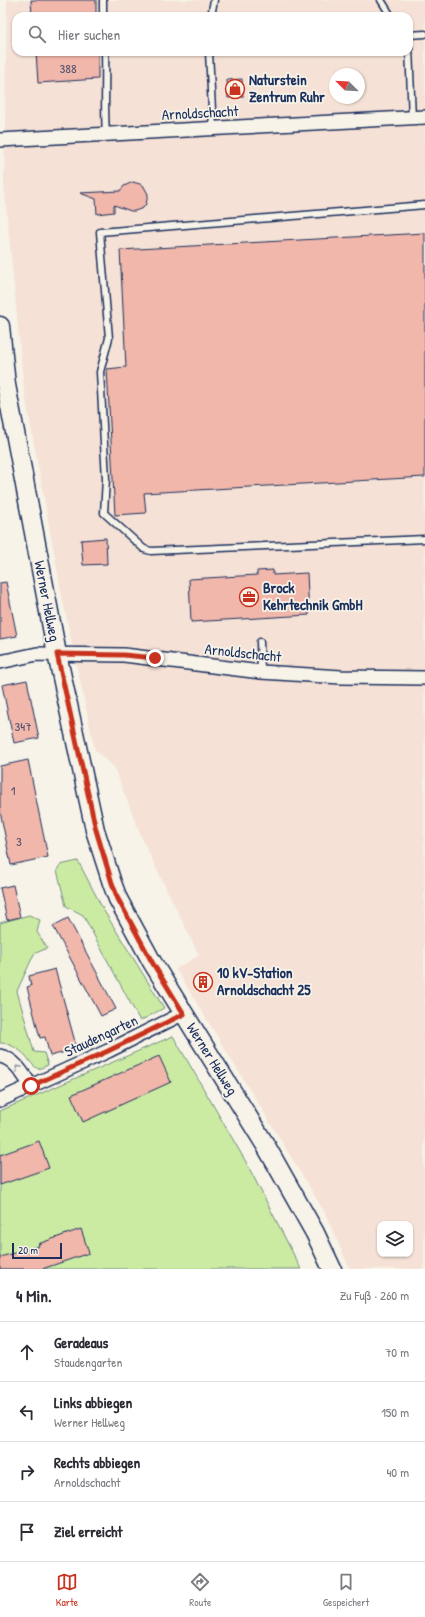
<!DOCTYPE html>
<html lang="de">
<head>
<meta charset="utf-8">
<style>
  :root { --surface:#fff; --page:#f2f2f3; --text:#2b2b33; --muted:#7c7c81; --line:#e1e1e2; --accent:#c8321e }
  body { margin:0; font-family:"Patrick Hand",sans-serif; background:var(--page); color:var(--text) }
  .controls { position:absolute; right:12px; bottom:12px; display:grid; overflow:hidden; border-radius:8px; box-shadow:0 1px 3px #0004 }
  .controls button { width:36px; height:36px; display:grid; place-items:center; padding:0; border:0; border-bottom:1px solid var(--line); background:var(--surface); color:var(--text); font:20px sans-serif }
  .compass { position:absolute; left:329px; top:68px; width:36px; height:36px; border-radius:50%; background:var(--surface); box-shadow:0 1px 3px #0004; rotate:294deg }
  .scale { position:absolute; left:12px; bottom:10px; width:50px; box-sizing:border-box; padding-left:4px; border:2px solid #1b2f5e; border-top:0; font-size:11px; line-height:14px; white-space:nowrap; color:#1b2f5e; -webkit-text-stroke:3px #f7f3e8; paint-order:stroke }
  .stop { position:absolute; width:12px; height:12px; margin:-9px; border:3px solid #c8321e; border-radius:50%; background:#fff }
  .stop.end { background:#c8321e; border-color:#fff; box-shadow:0 1px 4px #0008 }
  .list { margin:0; padding:0; list-style:none }
  h2 { display:flex; justify-content:space-between; align-items:center; height:52px; margin:0; padding:0 16px; font-size:17px }
  h2 small { font-size:13px; font-weight:400; color:var(--muted) }
  .list li { display:grid; grid-template-columns:26px 1fr auto; gap:12px; align-items:center; box-sizing:border-box; height:60px; padding:0 16px; border-top:1px solid var(--line) }
  .list b { display:block; font-size:15px; white-space:nowrap }
  .list p { margin:0; font-size:13px; white-space:nowrap; color:var(--muted) }
  .list em { font-size:13px; font-style:normal; color:var(--muted) }
  .icon { flex:none; width:22px; height:22px; fill:none; stroke:currentColor; stroke-width:2; stroke-linecap:round; stroke-linejoin:round }
  .map { position:relative; flex:none; width:425px; height:1269px; overflow:hidden }
  .search { position:absolute; background:var(--surface); box-shadow:0 1px 3px #0004; left:12px; right:12px; top:12px; height:44px; display:flex; align-items:center; gap:10px; box-sizing:border-box; padding:0 14px; border-radius:12px; color:var(--muted); font-size:15px }
  .sheet { height:292px; background:var(--surface) }
  nav { display:flex; justify-content:space-around; align-items:center; box-sizing:border-box; height:56px; border-top:1px solid var(--line); background:var(--surface); font-size:11px; color:var(--muted) }
  nav a { display:grid; justify-items:center; gap:2px }
  nav .on { color:var(--accent) }
  .map>svg:first-child { display:block }
  .built { fill:#f5e1d5; fill-rule:evenodd }
  .green { fill:#cbeba3; stroke:#738d80 }
  .building { fill:#f1b7aa; stroke:#1b2f5e }
  .lines { fill:none; stroke-linecap:round; stroke-linejoin:round }
  .service-casing { stroke:#1b2f5e; stroke-width:9 }
  .minor-casing { stroke:#1b2f5e; stroke-width:16 }
  .secondary-casing { stroke:#1b2f5e; stroke-width:21 }
  .service { stroke:#f7f3e8; stroke-width:6 }
  .minor { stroke:#f7f3e8; stroke-width:13 }
  .secondary { stroke:#f7f3e8; stroke-width:18 }
  .oneway { stroke:#8991a3 }
  .route { stroke:#c8321e; stroke-width:5 }
  .labels { text-anchor:middle; stroke-width:3.5; stroke-linejoin:round; paint-order:stroke }
  .number-label { font-size:13px; fill:#505171 }
  .poi-label { font-size:15px; font-weight:bold; fill:#1b2f5e; stroke:#f7f3e8; text-anchor:start }
  .street-label { font-size:15px; fill:#1b2f5e; stroke:#f7f3e8 }
</style>
</head>
<body>
<div class="map">
<svg width="425" height="1269" viewBox="0 0 425 1269">
  <rect width="100%" height="100%" fill="#f7f3e8"/>
  <filter id="ink" filterUnits="userSpaceOnUse"><feTurbulence type="fractalNoise" baseFrequency=".025" numOctaves="2"/><feDisplacementMap in="SourceGraphic" scale="8" xChannelSelector="R" yChannelSelector="G"/><feConvolveMatrix kernelMatrix="1 2 1 2 8 2 1 2 1" color-interpolation-filters="sRGB"/></filter>
  <g filter="url(#ink)">
    <!-- built -->
    <path class="built" d="M7,0H425L424,1269H350L324,1211L176,969L199,955L144,843L114,767L95,750L63,601L24,389L4,184ZM16,16H409V52H16ZM335,74H359V98H335ZM380,1224H410V1254H380Z"/>
    <!-- green -->
    <g class="green">
      <path d="M78,861L104,911L164,1008L140,1021L83,915L66,906L57,870L60,865Z"/>
      <path d="M29,915L40,920L37,932L47,948L34,954L17,991L34,1052L44,1053L48,1065L39,1069C33,1067 30,1061 26,1056C19,1049 9,1043 0,1043V923Z"/>
      <path d="M173,1036L246,1162L301,1269H0V1111Z"/>
    </g>
    <!-- building -->
    <g class="building">
      <path d="M31,0H96V16H32Z"/>
      <path d="M36,52H98V79L38,83Z"/>
      <path d="M242,79L243,97L228,98L227,80Z"/>
      <path d="M133,182L143,185L148,194L146,204L143,208L135,211H131L114,205V212L97,214L96,199L80,193L120,191L124,186Z"/>
      <path d="M425,233V477L144,493L146,513L115,515L107,369L126,367L120,250Z"/>
      <path d="M106,538L107,564L83,565L81,540Z"/>
      <path d="M273,570V575L307,573L309,615L191,622L189,579L257,575V571Z"/>
      <path d="M6,582L17,636L0,639V583Z"/>
      <path d="M27,680L39,738L14,743L2,685Z"/>
      <path d="M28,760L48,857L11,865L0,811V766Z"/>
      <path d="M13,885L20,917L7,920L0,888Z"/>
      <path d="M68,918L116,1009L101,1016L53,926Z"/>
      <path d="M55,969L77,1049L50,1056L45,1037L40,1038L27,987L31,986L29,976Z"/>
      <path d="M159,1056L171,1082L83,1122L71,1095Z"/>
      <path d="M39,1141L49,1168L0,1185V1155Z"/>
      <path d="M81,1229L89,1253L42,1269H0V1257L39,1246L38,1244Z"/>
    </g>
    <g class="lines">
      <!-- service casing -->
      <g class="service-casing">
        <g id="service">
          <path d="M103,0V16"/>
          <path d="M381,0L391,16"/>
          <path d="M211,16L214,0"/>
          <path d="M409,35L425,34"/>
          <path d="M409,48L412,118"/>
          <path d="M105,52C106,79 104,107 106,134"/>
          <path d="M209,52L213,129"/>
          <path d="M425,205L100,232L109,338L100,372L106,479L104,513L144,549L151,551L425,539"/>
          <path d="M260,642L261,672"/>
        </g>
      </g>
      <!-- minor casing -->
      <g class="minor-casing">
        <g id="minor">
          <path d="M0,140L425,117"/>
          <path d="M0,662L37,654L124,655L261,672L341,677L425,678"/>
          <path d="M0,1056C15,1059 23,1074 31,1086"/>
          <path d="M0,1100L108,1051L184,1013"/>
        </g>
      </g>
      <!-- secondary casing -->
      <g class="secondary-casing">
        <path id="secondary" d="M0,326L6,385L57,654L95,830L112,883L118,899L152,962L266,1146L315,1233L332,1269"/>
      </g>
      <!-- service -->
      <use href="#service" class="service"/>
      <!-- minor -->
      <use href="#minor" class="minor"/>
      <!-- secondary -->
      <use href="#secondary" class="secondary"/>
    </g>
    <!-- one-way arrows -->
    <defs><path id="oneway-chevron" d="M-2-3.5L2.5 0L-2 3.5" fill="none" stroke-width="1.6" stroke-linecap="round" stroke-linejoin="round"/></defs>
    <use class="oneway" href="#oneway-chevron" transform="translate(18 1068) rotate(-134)"/>
  </g>
  <g class="lines" filter="url(#ink)">
    <!-- route -->
    <path class="route" d="M31,1086L108,1051L184,1014L152,962L118,899L112,883L96,830L57,654L124,655L155,658"/>
  </g>
  <!-- icons -->
  <defs>
    <g id="shop-ring" transform="scale(1)"><circle r="9.5" fill="#f7f3e8" stroke="#c8321e" stroke-width="1.5"/><path d="M-5-2.5h2.3a2.7 3.5 0 0 1 5.4 0H5L5.5 6h-11ZM-1.5-2.5h3a1.5 2.3 0 0 0-3 0Z" fill="#c8321e"/></g>
    <g id="office-ring" transform="scale(1)"><circle r="9.5" fill="#f7f3e8" stroke="#c8321e" stroke-width="1.5"/><path d="M-6-3h4V-5.5h4V-3h4V5H-6ZM-1-4.5V-3h2v-1.5ZM-6 0V1H6V0Z" fill="#c8321e"/></g>
    <g id="building-ring" transform="scale(1)"><circle r="9.5" fill="#f7f3e8" stroke="#c8321e" stroke-width="1.5"/><path d="M-4-6H4V6H1V3H-1V6H-4ZM-2.5-4.3h1.7v1.8h-1.7ZM.8-4.3h1.7v1.8H.8ZM-2.5-1h1.7V.8h-1.7ZM.8-1h1.7V.8H.8Z" fill="#c8321e"/></g>
  </defs>
  <g fill-rule="evenodd">
    <use href="#shop-ring" x="235" y="89"/>
    <use href="#office-ring" x="249" y="597"/>
    <use href="#building-ring" x="203" y="982"/>
  </g>
  <g class="labels">
    <!-- number labels -->
    <g class="number-label">
      <text x="68" y="73">388</text>
      <text x="23" y="731">347</text>
      <text x="13" y="795">1</text>
      <text x="19" y="846">3</text>
    </g>
    <!-- poi labels -->
    <g class="poi-label">
      <text x="249" y="85">Naturstein<tspan x="249" dy="17">Zentrum Ruhr</tspan></text>
      <text x="263" y="593">Brock<tspan x="263" dy="17">Kehrtechnik GmbH</tspan></text>
      <text x="217" y="978">10 kV-Station<tspan x="217" dy="17">Arnoldschacht 25</tspan></text>
    </g>
    <!-- street labels -->
    <g class="street-label">
      <text transform="translate(200 113) rotate(-3)" y="5">Arnoldschacht</text>
      <text transform="translate(47 601) rotate(79)" y="5">Werner Hellweg</text>
      <text transform="translate(243 653) rotate(6)" y="5">Arnoldschacht</text>
      <text transform="translate(101 1036) rotate(-25)" y="5">Staudengarten</text>
      <text transform="translate(212 1059) rotate(58)" y="5">Werner Hellweg</text>
    </g>
  </g>
</svg>
<div class="controls">
<button><svg class="icon" aria-label="layers" viewBox="0 0 24 24"><path d="M12 4l9 5-9 5-9-5zM3 14l9 5 9-5"/></svg></button>
</div>
<svg class="compass" viewBox="-18 -18 36 36"><path d="M0-13l5 13h-10z" fill="#e53935"/><path d="M0 13l5-13h-10z" fill="#7c7c81"/></svg>
<div class="scale">20 m</div>
<div class="stop" style="left:31px;top:1086px"></div>
<div class="stop end" style="left:155px;top:658px"></div>
<div class="search"><svg class="icon" aria-label="search" viewBox="0 0 24 24"><circle cx="10" cy="10" r="6"/><path d="M15 15l6 6"/></svg>Hier suchen</div>
</div>
<section class="sheet">
<h2>4 Min.<small>Zu Fuß · 260 m</small></h2>
<ul class="list">
<li><svg class="icon" aria-label="ahead" viewBox="0 0 24 24"><path d="M12 20V5M6 11l6-6 6 6"/></svg><div><b>Geradeaus</b><p>Staudengarten</p></div><em>70 m</em></li>
<li><svg class="icon" aria-label="left" viewBox="0 0 24 24"><path d="M17 20v-9H6M10 6l-5 5 5 5"/></svg><div><b>Links abbiegen</b><p>Werner Hellweg</p></div><em>150 m</em></li>
<li><svg class="icon" aria-label="right" viewBox="0 0 24 24"><path d="M7 20v-9h11M14 6l5 5-5 5"/></svg><div><b>Rechts abbiegen</b><p>Arnoldschacht</p></div><em>40 m</em></li>
<li><svg class="icon" aria-label="arrive" viewBox="0 0 24 24"><path d="M6 21V4h12l-3 4 3 4H6"/></svg><div><b>Ziel erreicht</b></div></li>
</ul>
</section>
<nav>
<a class="on"><svg class="icon" aria-label="map" viewBox="0 0 24 24"><path d="M3 6l6-2 6 2 6-2v14l-6 2-6-2-6 2zM9 4v14M15 6v14"/></svg>Karte</a>
<a><svg class="icon" aria-label="directions" viewBox="0 0 24 24"><path d="M12 3l9 9-9 9-9-9zM9 14v-3h6M13 9l2 2-2 2"/></svg>Route</a>
<a><svg class="icon" aria-label="saved" viewBox="0 0 24 24"><path d="M7 4h10v16l-5-4-5 4z"/></svg>Gespeichert</a>
</nav>
</body>
</html>
